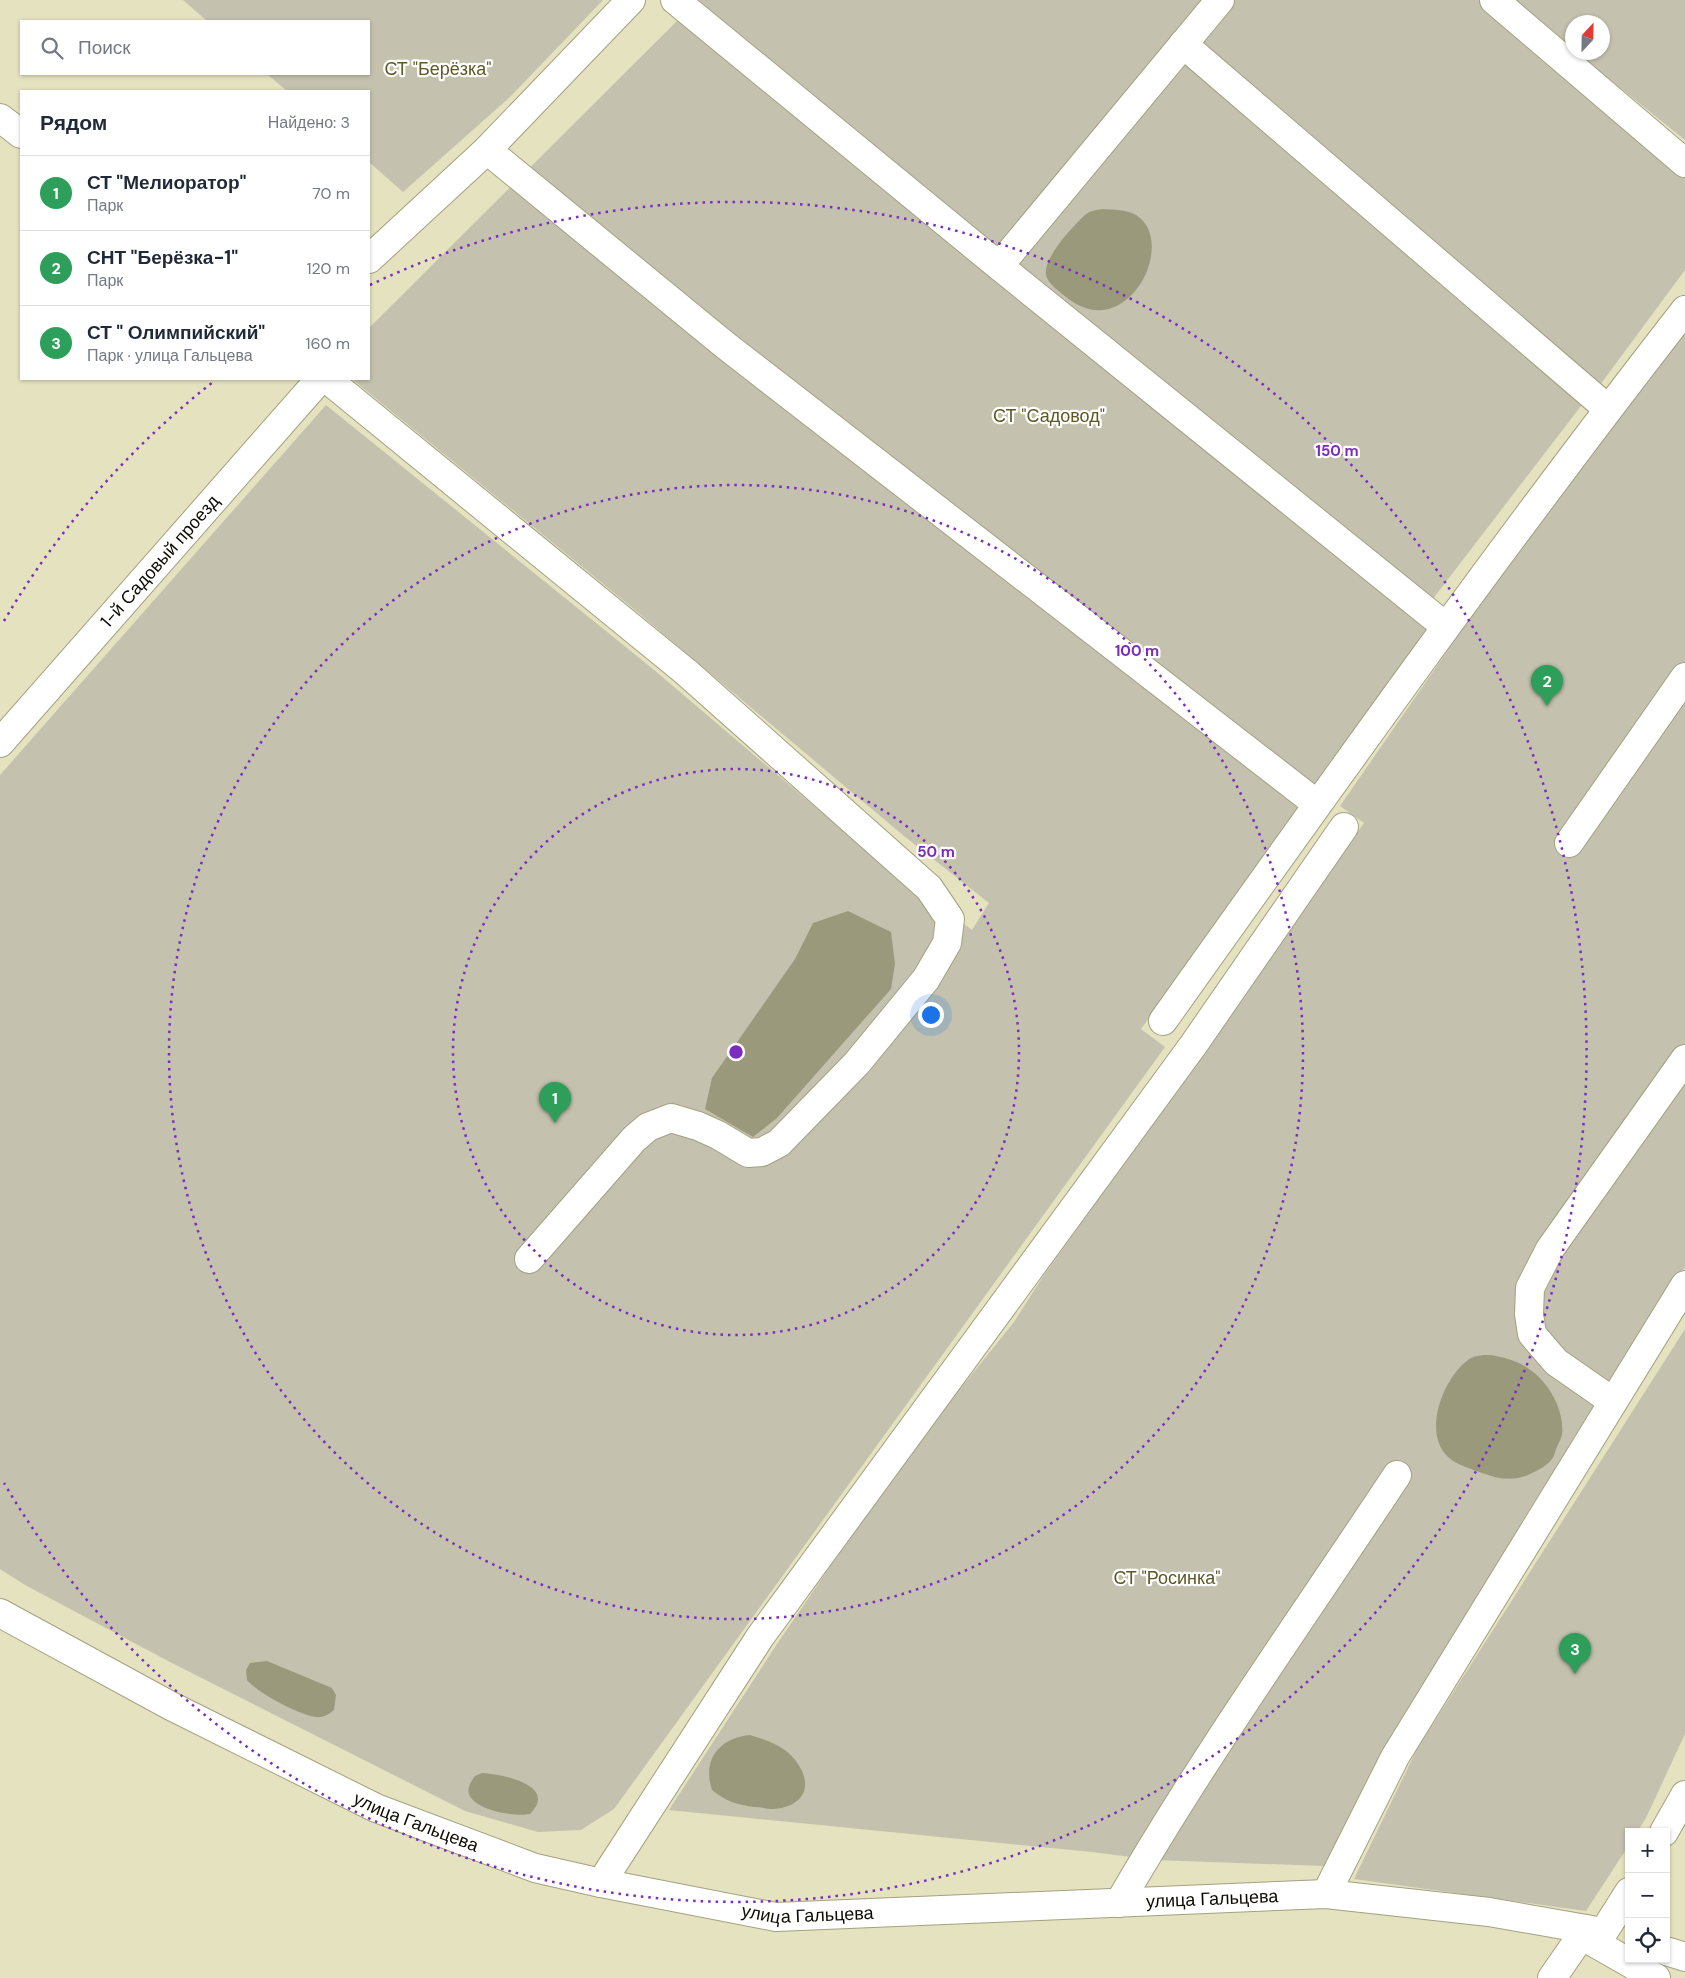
<!DOCTYPE html>
<html lang="ru">
<head>
<meta charset="utf-8">
<style>
  :root { --surface:#fff; --page:#f6f6f7; --text:#1f2937; --muted:#747a83; --line:#e0e1e3; --accent:#1a73e8 }
  body { margin:0; font-family:"DM Sans",sans-serif; background:var(--page); color:var(--text) }
  .controls { position:absolute; right:15px; bottom:15px; display:grid; overflow:hidden; border-radius:0px; box-shadow:0 1px 4px #0004 }
  .controls button { width:45px; height:45px; display:grid; place-items:center; padding:0; border:0; border-bottom:1px solid var(--line); background:var(--surface); color:var(--text); font:25px sans-serif }
  .compass { position:absolute; left:1565px; top:15px; width:45px; height:45px; border-radius:50%; background:var(--surface); box-shadow:0 1px 4px #0004; rotate:22deg }
  .you { position:absolute; left:930px; top:1014px; width:18px; height:18px; margin:-12px; border:4px solid #fff; border-radius:50%; background:#1a73e8; box-shadow:0 0 0 8px #1a73e833 }
  .badge { display:grid; place-items:center; width:32px; height:32px; border-radius:50%; background:var(--accent); color:#fff; font-size:16px; font-weight:700 }
  .pin { position:absolute; translate:-50% -41px; filter:drop-shadow(0 1px 2px #0008) }
  .pin::after { content:''; position:absolute; top:26px; width:18px; height:15px; background:inherit; clip-path:polygon(0 0,100% 0,50% 100%) }
  .list { margin:0; padding:0; list-style:none }
  h2 { display:flex; justify-content:space-between; align-items:center; height:65px; margin:0; padding:0 20px; font-size:21px }
  h2 small { font-size:16px; font-weight:400; color:var(--muted) }
  .list li { display:grid; grid-template-columns:32px 1fr auto; gap:15px; align-items:center; box-sizing:border-box; height:75px; padding:0 20px; border-top:1px solid var(--line) }
  .list b { display:block; font-size:19px; white-space:nowrap }
  .list p { margin:0; font-size:16px; white-space:nowrap; color:var(--muted) }
  .list em { font-size:16px; font-style:normal; color:var(--muted) }
  .icon { flex:none; width:28px; height:28px; fill:none; stroke:currentColor; stroke-width:2; stroke-linecap:round; stroke-linejoin:round }
  .map { position:relative; flex:none; width:1685px; height:1978px; overflow:hidden }
  .search { position:absolute; background:var(--surface); box-shadow:0 1px 4px #0004; left:20px; top:20px; width:350px; height:55px; display:flex; align-items:center; gap:12px; box-sizing:border-box; padding:0 18px; border-radius:0px; color:var(--muted); font-size:19px }
  .panel { position:absolute; background:var(--surface); box-shadow:0 1px 4px #0004; left:20px; top:90px; width:350px; height:290px; border-radius:0px }
  .map>svg:first-child { display:block }
  .green { fill:#c4c2ae }
  .water { fill:#9b997b }
  .lines { fill:none; stroke-linecap:round; stroke-linejoin:round }
  .minor-casing { stroke:#a3a180; stroke-width:30 }
  .minor { stroke:#fff; stroke-width:28 }
  .ring { fill:none; stroke:#7b2cbf; stroke-width:2.5; stroke-dasharray:2.5 5 }
  .labels { text-anchor:middle; stroke-width:4.5; stroke-linejoin:round; paint-order:stroke }
  .park-label { font-size:18px; fill:#5d5824; stroke:#fff }
  .street-label { font-size:18px; fill:#0d0c03; stroke:#fff }
  .centre { fill:#7b2cbf; stroke:#fff; stroke-width:2.5 }
  .ring-label { font-size:15px; text-anchor:middle; font-weight:bold; fill:#7b2cbf; stroke:#fff; stroke-width:4.5; stroke-linejoin:round; paint-order:stroke }
</style>
</head>
<body>
<div class="map">
<svg width="1685" height="1978" viewBox="0 0 1685 1978">
  <rect width="100%" height="100%" fill="#e4e2bf"/>
  <!-- green -->
  <g class="green">
    <path d="M183,0H603L510,97L403,192L369,162V91H287L267,74H369V21H207Z"/>
    <path d="M698,0H1478L1685,177V270L1600,385L1581,406L1432,600L1431,628L1141,1029L1165,1047L614,1809L581,1830L538,1832L465,1811L170,1662L25,1585L0,1569V775L326,405L653,669L867,851L972,930L989,903L904,836L629,605L352,379H369V328Z"/>
    <path d="M1514,0H1685V140L1577,53L1602,52V22H1572V48Z"/>
    <path d="M1685,327V1267L1630,1352L1383,1761L1324,1866L1154,1860L1092,1852L669,1810L777,1644L829,1568L935,1420L1014,1322L1044,1275L1176,1091L1364,823L1340,806L1457,637Z"/>
    <path d="M1685,1329V1734L1646,1818L1637,1832H1629V1845L1586,1911L1354,1879L1417,1749Z"/>
  </g>
  <!-- water -->
  <g class="water">
    <path d="M1102,209C1114,210 1125,209 1136,215C1179,241 1127,347 1066,297C1059,291 1048,284 1046,275C1043,258 1073,226 1085,215C1089,211 1096,210 1102,209Z"/>
    <path d="M848,911L891,932L895,964L891,989L777,1118L753,1137L705,1109L712,1078L795,959L813,923Z"/>
    <path d="M1490,1355C1504,1357 1518,1361 1529,1369C1549,1382 1565,1411 1562,1435C1561,1439 1558,1444 1556,1449C1555,1452 1554,1457 1552,1459C1548,1465 1537,1471 1530,1474C1515,1482 1498,1479 1482,1473C1472,1469 1456,1465 1448,1457C1422,1433 1443,1378 1468,1360C1475,1355 1483,1355 1490,1355Z"/>
    <path d="M267,1661L332,1688L336,1695L334,1710C329,1714 324,1718 316,1717C299,1715 258,1693 247,1680L246,1670L250,1663Z"/>
    <path d="M750,1735C762,1739 774,1742 785,1750C812,1772 815,1805 774,1809C767,1809 761,1807 755,1807C738,1805 725,1801 712,1790C702,1760 719,1738 750,1735Z"/>
    <path d="M482,1773C501,1774 559,1785 530,1814C516,1817 475,1811 469,1794C467,1788 471,1781 475,1776Z"/>
  </g>
  <g class="lines">
    <!-- minor casing -->
    <g class="minor-casing">
      <g id="minor">
        <path d="M675,0L999,266L1445,626"/>
        <path d="M1494,0L1685,163"/>
        <path d="M1183,44L1608,409"/>
        <path d="M0,118L21,134"/>
        <path d="M487,150L725,345L1317,804"/>
        <path d="M369,259L487,150L631,0"/>
        <path d="M999,266L1220,0"/>
        <path d="M327,379L686,672L929,888L950,919L947,943L926,979L857,1063L779,1143L762,1152L748,1153L718,1135L698,1126L671,1118L648,1127L634,1139L529,1259"/>
        <path id="s1" d="M0,743L320,379"/>
        <path d="M1569,843L1685,677"/>
        <path d="M1163,1021C1334,781 1504,542 1685,310"/>
        <path d="M1612,1401L1556,1362L1532,1334L1529,1314L1530,1288L1550,1249L1685,1059"/>
        <path id="s2" d="M0,1613L171,1706L376,1808L535,1868L601,1883L776,1917L1326,1894L1489,1912L1586,1929V1938L1656,1978"/>
        <path d="M1664,1832L1685,1795"/>
        <path d="M601,1883L760,1637L1194,1044L1344,827"/>
        <path d="M1326,1894L1395,1757L1685,1285"/>
        <path d="M1119,1903C1204,1756 1303,1617 1397,1475"/>
        <path d="M1603,1933L1629,1892"/>
        <path d="M1666,1951L1685,1957"/>
        <path d="M1552,1978L1586,1929L1597,1931"/>
      </g>
    </g>
    <!-- minor -->
    <use href="#minor" class="minor"/>
  </g>
  <!-- distance rings -->
  <g class="ring">
    <circle cx="736" cy="1052" r="283"/>
    <circle cx="736" cy="1052" r="567"/>
    <path d="M4 621A850 850 0 0 1 213 382M370 285A850 850 0 1 1 4 1483"/>
  </g>
  <g class="labels">
    <!-- park labels -->
    <g class="park-label">
      <text x="438" y="75">СТ "Берёзка"</text>
      <text x="1049" y="422">СТ "Садовод"</text>
      <text x="1167" y="1584">СТ "Росинка"</text>
    </g>
    <!-- street labels -->
    <g class="street-label">
      <text dy="6" stroke="none"><textPath href="#s1" startOffset="242">1-й Садовый проезд</textPath></text>
      <text dy="6" stroke="none"><textPath href="#s2" startOffset="466">улица Гальцева</textPath></text>
      <text dy="6" stroke="none"><textPath href="#s2" startOffset="1276">улица Гальцева</textPath></text>
      <text dy="6" stroke="none"><textPath href="#s2" startOffset="871">улица Гальцева</textPath></text>
    </g>
  </g>
  <circle cx="736" cy="1052" r="8" class="centre"/>
  <g class="ring-label">
    <text x="1337" y="456">150 m</text>
    <text x="1137" y="656">100 m</text>
    <text x="936" y="857">50 m</text>
  </g>
</svg>
<div class="controls">
<button>+</button>
<button>−</button>
<button><svg class="icon" aria-label="locate" viewBox="0 0 24 24"><circle cx="12" cy="12" r="6"/><path d="M12 2v4M12 18v4M2 12h4M18 12h4"/></svg></button>
</div>
<svg class="compass" viewBox="-18 -18 36 36"><path d="M0-13l5 13h-10z" fill="#e53935"/><path d="M0 13l5-13h-10z" fill="#747a83"/></svg>
<div class="you"></div>
<div class="pin badge" style="left:555px;top:1123px;background:#2e9e5b">1</div>
<div class="pin badge" style="left:1547px;top:706px;background:#2e9e5b">2</div>
<div class="pin badge" style="left:1575px;top:1674px;background:#2e9e5b">3</div>
<div class="search"><svg class="icon" aria-label="search" viewBox="0 0 24 24"><circle cx="10" cy="10" r="6"/><path d="M15 15l6 6"/></svg>Поиск</div>
<section class="panel">
<h2>Рядом<small>Найдено: 3</small></h2>
<ul class="list">
<li><span class="badge" style="background:#2e9e5b">1</span><div><b>СТ &quot;Мелиоратор&quot;</b><p>Парк</p></div><em>70 m</em></li>
<li><span class="badge" style="background:#2e9e5b">2</span><div><b>СНТ &quot;Берёзка-1&quot;</b><p>Парк</p></div><em>120 m</em></li>
<li><span class="badge" style="background:#2e9e5b">3</span><div><b>СТ &quot; Олимпийский&quot;</b><p>Парк · улица Гальцева</p></div><em>160 m</em></li>
</ul>
</section>
</div>
</body>
</html>
